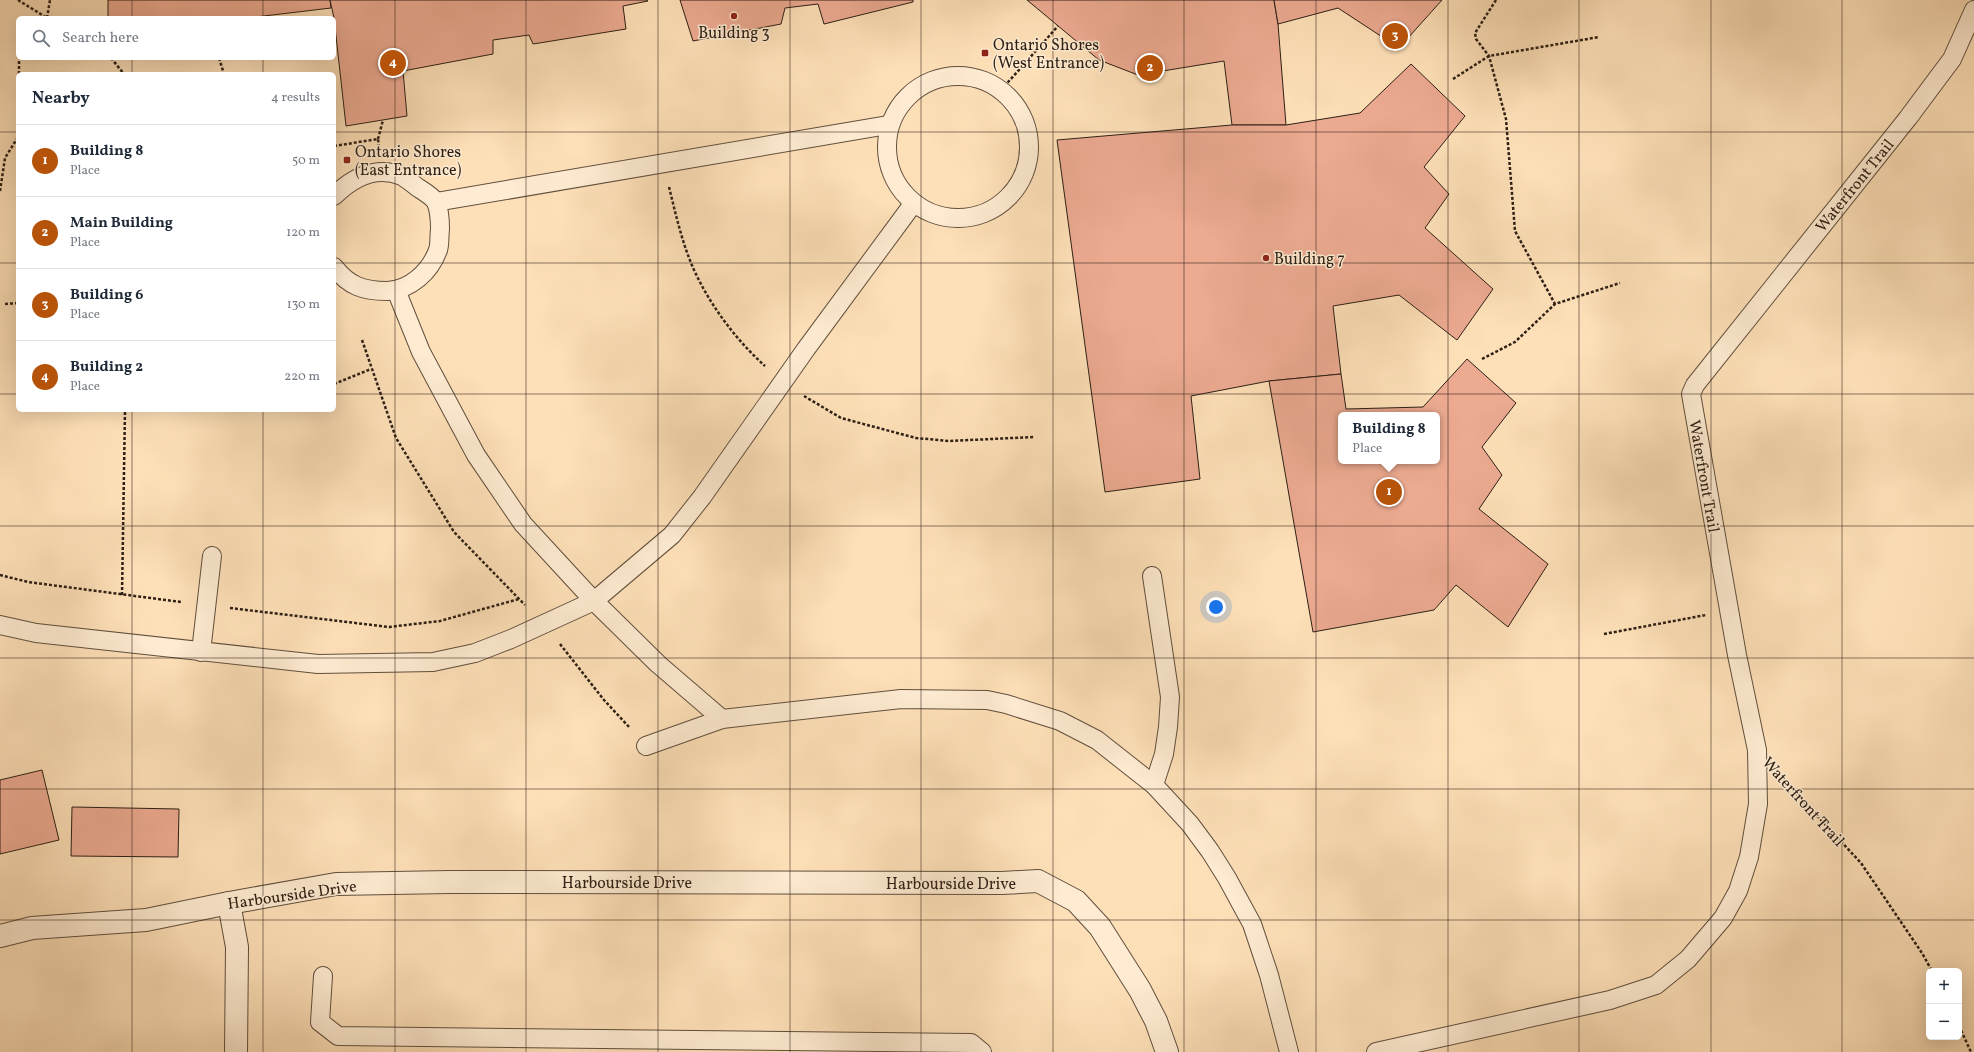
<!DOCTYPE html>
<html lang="en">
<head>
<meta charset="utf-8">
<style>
  :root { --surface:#fff; --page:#f2f2f3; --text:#1f2937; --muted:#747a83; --line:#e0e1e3; --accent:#b45309 }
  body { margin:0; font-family:Vollkorn,serif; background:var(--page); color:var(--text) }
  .controls { position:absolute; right:12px; bottom:12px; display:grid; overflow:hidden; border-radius:6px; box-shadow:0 4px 16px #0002 }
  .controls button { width:36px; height:36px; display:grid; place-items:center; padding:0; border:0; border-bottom:1px solid var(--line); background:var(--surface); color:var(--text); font:20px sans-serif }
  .you { position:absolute; left:1216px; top:607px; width:14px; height:14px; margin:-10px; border:3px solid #fff; border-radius:50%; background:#1a73e8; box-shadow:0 0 0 6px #1a73e833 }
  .badge { display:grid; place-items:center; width:26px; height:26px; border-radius:50%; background:var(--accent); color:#fff; font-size:13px; font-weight:700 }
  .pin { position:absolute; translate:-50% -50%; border:2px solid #fff; box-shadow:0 1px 4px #0006 }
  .popup { position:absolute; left:1338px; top:412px; width:102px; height:52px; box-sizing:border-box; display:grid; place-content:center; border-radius:6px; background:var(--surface); filter:drop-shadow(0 1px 3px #0005); font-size:13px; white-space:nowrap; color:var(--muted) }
  .popup b { font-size:15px; color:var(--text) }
  .popup::after { content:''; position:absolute; left:50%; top:100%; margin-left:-8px; border:8px solid transparent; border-top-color:var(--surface) }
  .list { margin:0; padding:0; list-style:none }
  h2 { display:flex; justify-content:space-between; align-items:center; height:52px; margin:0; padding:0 16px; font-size:17px }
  h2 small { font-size:13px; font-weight:400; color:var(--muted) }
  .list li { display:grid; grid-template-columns:26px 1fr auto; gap:12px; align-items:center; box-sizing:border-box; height:72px; padding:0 16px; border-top:1px solid var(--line) }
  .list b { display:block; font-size:15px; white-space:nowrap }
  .list p { margin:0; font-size:13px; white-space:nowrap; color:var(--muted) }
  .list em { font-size:13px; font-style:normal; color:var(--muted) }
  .icon { flex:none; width:22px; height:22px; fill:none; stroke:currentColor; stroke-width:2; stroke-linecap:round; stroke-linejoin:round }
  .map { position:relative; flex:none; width:1974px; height:1052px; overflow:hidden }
  .search { position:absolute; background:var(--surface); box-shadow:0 4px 16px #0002; left:16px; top:16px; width:320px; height:44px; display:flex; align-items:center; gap:10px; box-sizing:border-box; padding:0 14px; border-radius:6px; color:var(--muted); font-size:15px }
  .panel { position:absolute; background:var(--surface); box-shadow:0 4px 16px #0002; left:16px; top:72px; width:320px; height:340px; border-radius:6px }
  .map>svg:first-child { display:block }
  .building { fill:#ecaa91; stroke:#2d1f15; fill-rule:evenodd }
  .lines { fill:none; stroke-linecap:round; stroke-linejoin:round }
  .lane-casing { stroke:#614f3e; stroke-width:20 }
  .street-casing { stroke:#614f3e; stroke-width:24 }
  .path { stroke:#2d1f15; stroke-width:2.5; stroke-dasharray:3 2; stroke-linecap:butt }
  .lane { stroke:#feebd1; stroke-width:18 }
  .street { stroke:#feebd1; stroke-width:22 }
  .grid { fill:none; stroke:#2d1f15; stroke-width:1; stroke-opacity:0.55 }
  .poi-dot { fill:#8f2418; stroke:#feebd1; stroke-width:1.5 }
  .labels { text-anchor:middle; stroke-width:3; stroke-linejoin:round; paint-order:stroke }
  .poi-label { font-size:16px; fill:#2d1f15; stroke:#feebd1; text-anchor:start }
  .street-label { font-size:16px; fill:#2d1f15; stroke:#feebd1 }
</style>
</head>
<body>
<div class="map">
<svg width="1974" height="1052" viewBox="0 0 1974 1052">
  <rect width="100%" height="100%" fill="#fee0b8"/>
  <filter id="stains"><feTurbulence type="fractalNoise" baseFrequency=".005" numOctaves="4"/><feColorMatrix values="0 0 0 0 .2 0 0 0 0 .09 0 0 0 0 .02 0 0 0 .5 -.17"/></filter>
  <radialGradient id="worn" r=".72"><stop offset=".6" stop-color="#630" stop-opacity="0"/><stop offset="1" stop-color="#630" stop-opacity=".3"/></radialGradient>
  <!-- building -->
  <g class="building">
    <path d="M108,0H330L331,8L247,18H108Z"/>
    <path d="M330,0H647L648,1L623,6L626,29L533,44L529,35L493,40V54L403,71L407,116L346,126L334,18Z"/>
    <path d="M680,0H913V2L824,24L818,4L785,8L781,24L693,41Z"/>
    <path d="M1027,0H1274L1278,24L1286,125H1232L1224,61L1138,75L1099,60Z"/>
    <path d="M1274,0H1442L1399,48L1338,8L1278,24Z"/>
    <path d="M1411,64L1465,116L1424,167L1449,194L1425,228L1493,289L1457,340L1399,295L1333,306L1341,374L1269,381L1191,396L1200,479L1105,492L1057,140L1232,125H1286L1360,113Z"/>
    <path d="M1467,359L1516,403L1482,447L1502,475L1479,509L1548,564L1508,627L1456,585L1434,610L1313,632L1269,381L1341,374L1346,409L1423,407ZM1341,415H1437V461H1341Z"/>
    <path d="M42,770L59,840L0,854V780Z"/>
    <path d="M72,807L179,809L178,857L71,856Z"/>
  </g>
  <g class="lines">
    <!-- lane casing -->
    <g class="lane-casing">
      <g id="lane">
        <circle cx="958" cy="147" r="71"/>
        <path d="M334,196C352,178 376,165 402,176C407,179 412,183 417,187C423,191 432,196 436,202C439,209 440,221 440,229C439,236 440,244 438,250C430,272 410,290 387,291C363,291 349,286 334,267"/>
        <path d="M436,202L888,125"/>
        <path d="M396,290L421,352L476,455L523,524L594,601L658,664L722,719"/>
        <path d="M1152,576L1170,697L1168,727L1164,754L1154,785"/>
        <path d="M0,625L36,633L318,664L433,662L475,653L511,639L594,601L672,535L702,497L806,349L913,204"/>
        <path d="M201,652L212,556"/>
        <path d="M646,746L722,719L901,699L987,700L1006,704L1060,721L1097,740L1154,785L1190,824L1210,851L1227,878L1252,924L1269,975L1289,1052"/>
        <path d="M323,976L320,1022L338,1036L971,1043L982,1052"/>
        <path d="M1376,1052L1610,1000L1656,985L1688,959L1723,918L1738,891L1749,857L1758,804L1757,750L1737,655L1691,394L1695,385L1908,118L1952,59L1974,10"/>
      </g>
    </g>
    <!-- street casing -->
    <g class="street-casing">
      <g id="street">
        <path d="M229,903L237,947L236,1052"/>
        <path d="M0,936L32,928L146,920L229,903L336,884L450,882L1002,883L1038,881L1076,901L1100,927L1140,990L1156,1021L1167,1052"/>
      </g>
    </g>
    <!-- path -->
    <g class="path">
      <path d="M18,0L47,18"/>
      <path d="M1496,0L1475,33L1476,39L1489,56L1506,119L1515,231L1555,304"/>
      <path d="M47,18L50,0"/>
      <path d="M111,58L124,74"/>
      <path d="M219,58L224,74"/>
      <path d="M19,74V58"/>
      <path d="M1453,79L1489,56L1599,37"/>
      <path d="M1001,90L1058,26"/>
      <path d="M378,139L383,120"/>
      <path d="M334,146L378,139L379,148"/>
      <path d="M669,187C676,215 682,243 694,270C710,305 736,340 765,366"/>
      <path d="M0,191L5,158L18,137"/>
      <path d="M5,304L18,303"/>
      <path d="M362,340L396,438L454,532L525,605"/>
      <path d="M1482,359L1515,342L1555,304L1620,283"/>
      <path d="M334,384L371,369"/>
      <path d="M804,396L841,418L916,438L949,441L1034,437"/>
      <path d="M0,575L28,582L181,602"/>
      <path d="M122,595L125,410"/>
      <path d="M230,608L389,627L440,621L519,599"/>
      <path d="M1604,634L1706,615"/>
      <path d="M560,644L604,700L630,728"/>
      <path d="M1783,779L1861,863L1922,953L1932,971"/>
      <path d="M1959,1026L1971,1052"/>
    </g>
    <!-- lane -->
    <use href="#lane" class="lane"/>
    <!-- street -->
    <use href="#street" class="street"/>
  </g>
  <!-- grid -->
  <path class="grid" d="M132,0V18M263,0V18M395,0V1052M526,0V1052M658,0V1052M790,0V1052M921,0V1052M1053,0V1052M1184,0V1052M1316,0V1052M1448,0V1052M1579,0V1052M1711,0V1052M1842,0V1052M132,58V74M263,58V74M0,132H18M334,132H1974M0,263H18M334,263H1974M0,394H18M334,394H1974M132,410V1052M263,410V1052M0,526H1974M0,658H1974M0,789H1974M0,920H1974"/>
  <!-- markers -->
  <g class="poi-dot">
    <circle cx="734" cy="16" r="4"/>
    <rect x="981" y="49" width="8" height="8" rx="2"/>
    <rect x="343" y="156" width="8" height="8" rx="2"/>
    <circle cx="1266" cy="258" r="4"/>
  </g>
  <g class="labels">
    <!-- poi labels -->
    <g class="poi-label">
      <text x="734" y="38" text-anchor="middle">Building 3</text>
      <text x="993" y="50">Ontario Shores<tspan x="993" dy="18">(West Entrance)</tspan></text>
      <text x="355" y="157">Ontario Shores<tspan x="355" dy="18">(East Entrance)</tspan></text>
      <text x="1274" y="264">Building 7</text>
    </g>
    <!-- street labels -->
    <g class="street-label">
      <text transform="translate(1854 185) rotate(-51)" y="6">Waterfront Trail</text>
      <text transform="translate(1705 476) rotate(80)" y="6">Waterfront Trail</text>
      <text transform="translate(1804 801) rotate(48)" y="6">Waterfront Trail</text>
      <text x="627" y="888">Harbourside Drive</text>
      <text x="951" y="889">Harbourside Drive</text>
      <text transform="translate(292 894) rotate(-8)" y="6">Harbourside Drive</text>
    </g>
  </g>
  <rect width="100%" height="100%" filter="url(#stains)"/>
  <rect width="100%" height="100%" fill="url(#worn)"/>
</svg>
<div class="controls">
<button>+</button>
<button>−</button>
</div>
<div class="you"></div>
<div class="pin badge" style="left:1389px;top:492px">1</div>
<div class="popup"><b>Building 8</b>Place</div>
<div class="pin badge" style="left:1150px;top:68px">2</div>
<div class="pin badge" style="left:1395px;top:36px">3</div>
<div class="pin badge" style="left:393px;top:63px">4</div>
<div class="search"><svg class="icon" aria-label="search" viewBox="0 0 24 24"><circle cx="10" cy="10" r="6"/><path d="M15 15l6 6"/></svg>Search here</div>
<section class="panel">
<h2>Nearby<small>4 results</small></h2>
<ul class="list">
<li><span class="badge">1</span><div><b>Building 8</b><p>Place</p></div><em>50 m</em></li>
<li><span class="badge">2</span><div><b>Main Building</b><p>Place</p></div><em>120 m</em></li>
<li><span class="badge">3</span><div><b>Building 6</b><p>Place</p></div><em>130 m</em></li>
<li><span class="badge">4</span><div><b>Building 2</b><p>Place</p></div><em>220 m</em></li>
</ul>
</section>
</div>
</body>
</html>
